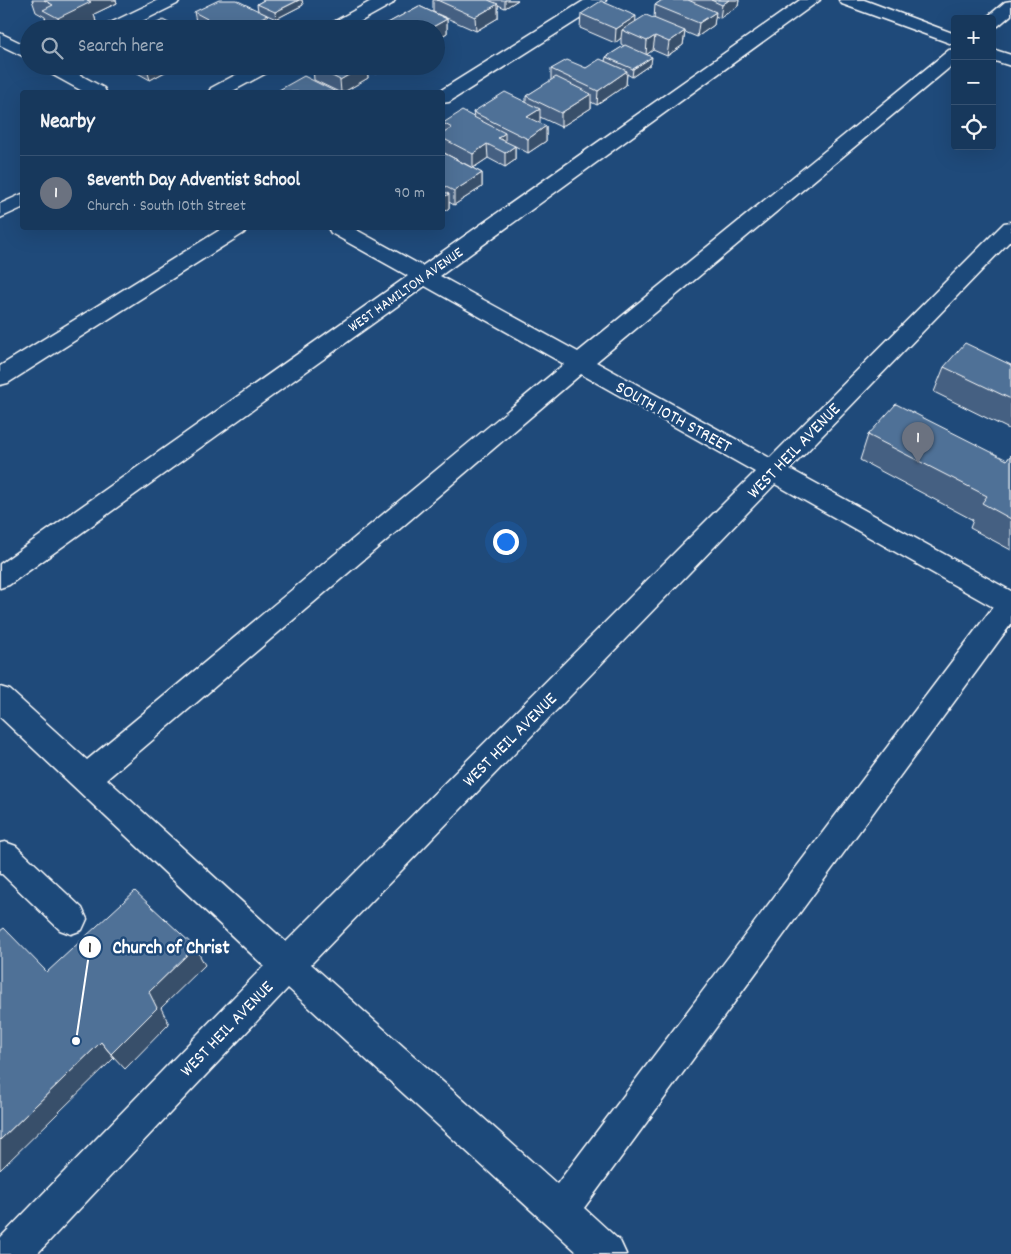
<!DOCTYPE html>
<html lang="en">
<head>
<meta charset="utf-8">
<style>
  :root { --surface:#17385c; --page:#203f62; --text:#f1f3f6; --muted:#9eacbb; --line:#365272; --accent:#ea580c }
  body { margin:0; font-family:Dekko,sans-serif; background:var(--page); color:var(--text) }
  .controls { position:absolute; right:15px; top:15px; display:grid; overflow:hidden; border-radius:5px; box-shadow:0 5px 20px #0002 }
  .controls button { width:45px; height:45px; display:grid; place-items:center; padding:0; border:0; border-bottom:1px solid var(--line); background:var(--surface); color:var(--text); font:25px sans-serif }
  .you { position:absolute; left:505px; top:541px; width:18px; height:18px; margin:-12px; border:4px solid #fff; border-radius:50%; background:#1a73e8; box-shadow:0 0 0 8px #1a73e833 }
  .badge { display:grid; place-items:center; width:32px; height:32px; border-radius:50%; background:var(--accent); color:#fff; font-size:16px; font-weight:700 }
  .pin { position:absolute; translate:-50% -41px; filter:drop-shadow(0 1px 2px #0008) }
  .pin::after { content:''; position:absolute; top:26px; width:18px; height:15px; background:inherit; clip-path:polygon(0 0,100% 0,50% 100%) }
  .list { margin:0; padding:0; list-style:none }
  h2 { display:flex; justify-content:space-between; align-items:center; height:65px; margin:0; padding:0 20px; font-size:21px }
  h2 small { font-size:16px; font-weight:400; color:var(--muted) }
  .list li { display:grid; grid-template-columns:32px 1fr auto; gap:15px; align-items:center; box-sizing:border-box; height:75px; padding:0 20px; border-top:1px solid var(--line) }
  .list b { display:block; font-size:19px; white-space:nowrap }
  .list p { margin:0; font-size:16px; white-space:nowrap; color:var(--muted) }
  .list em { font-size:16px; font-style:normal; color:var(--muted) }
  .icon { flex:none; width:28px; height:28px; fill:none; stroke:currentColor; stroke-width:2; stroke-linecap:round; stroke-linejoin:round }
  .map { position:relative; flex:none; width:1011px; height:1254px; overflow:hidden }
  .search { position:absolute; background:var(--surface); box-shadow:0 5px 20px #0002; left:20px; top:20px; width:425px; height:55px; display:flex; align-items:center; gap:12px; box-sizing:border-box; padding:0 18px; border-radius:28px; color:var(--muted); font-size:19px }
  .panel { position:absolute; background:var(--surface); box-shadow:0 5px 20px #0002; left:20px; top:90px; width:425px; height:140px; border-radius:5px }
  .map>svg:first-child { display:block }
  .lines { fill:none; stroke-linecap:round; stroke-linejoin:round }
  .minor-casing { stroke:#fff; stroke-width:3 }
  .minor { fill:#1f4a7a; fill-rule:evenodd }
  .wall { fill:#456182; stroke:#fff }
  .shaded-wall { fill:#384f6a; stroke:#fff }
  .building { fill:#507197; stroke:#fff }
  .labels { text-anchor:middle; stroke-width:5; stroke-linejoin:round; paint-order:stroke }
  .far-street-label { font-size:15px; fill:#fff; stroke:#1f4a7a }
  .street-label { font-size:18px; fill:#fff; stroke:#1f4a7a }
  .leader { fill:none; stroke:#fff; stroke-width:2 }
  .callout-dot { fill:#fff; stroke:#1f4a7a; stroke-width:2 }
  .mark-label { font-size:15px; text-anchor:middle; font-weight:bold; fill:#111 }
  .callout-label { font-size:19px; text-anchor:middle; font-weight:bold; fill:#fff; stroke:#1f4a7a; stroke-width:5; stroke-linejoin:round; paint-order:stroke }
</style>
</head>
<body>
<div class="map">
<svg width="1011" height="1254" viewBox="0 0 1011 1254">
  <rect width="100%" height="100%" fill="#1f4a7a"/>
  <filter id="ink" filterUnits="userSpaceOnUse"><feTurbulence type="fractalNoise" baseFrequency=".02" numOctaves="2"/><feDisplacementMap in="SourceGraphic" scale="10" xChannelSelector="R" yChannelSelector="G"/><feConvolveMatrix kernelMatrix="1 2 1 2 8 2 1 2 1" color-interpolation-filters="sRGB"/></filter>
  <g filter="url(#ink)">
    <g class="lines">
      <!-- minor casing -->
      <g class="minor-casing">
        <g id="minor">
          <path d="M158,0H180L177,4L126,29H103L106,25Z"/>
          <path d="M373,0H395L392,4L347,29H325L328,25Z"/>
          <path d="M585,0H606L603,4L449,102L442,103V92H438Z"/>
          <path d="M800,0H820L440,276L578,352L949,50L955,49V63L596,362L770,458L1004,223L1011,222V240L790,469L1011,591V624L584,1208L620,1241L626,1254H579L288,988L37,1254H0V1238L264,966L0,717V687L10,690L87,760L564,364L425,286L9,585L0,588V564L408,276L331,233L328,228H353L422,266ZM581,374L755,472L286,942L107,779ZM775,484L993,607L557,1184L311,964Z"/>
          <path d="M839,0H864L955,34V45L842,4Z"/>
          <path d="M1011,1V15L998,26L992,27V19L986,18L1005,2Z"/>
          <path d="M0,33L29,47V59L0,45Z"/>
          <path d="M992,49L1011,55V66L992,60Z"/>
          <path d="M41,66H64L104,88L106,92H84L44,70Z"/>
          <path d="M252,66H275L272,70L231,92H209L211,88Z"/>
          <path d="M22,194V208L0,218V204Z"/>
          <path d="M223,228H247L244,233L8,383L0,385V366Z"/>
          <path d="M5,842L16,846L82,908L87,919L82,930L71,934L60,930L2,874H0V843Z"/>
        </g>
      </g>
      <!-- minor -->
      <use href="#minor" class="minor"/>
    </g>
    <!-- wall -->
    <g class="wall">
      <path d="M32,0H116L117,3L94,14L96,22L82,29H49L45,17L36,12Z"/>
      <path d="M264,0H302L303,5L276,19L258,11L257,4Z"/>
      <path d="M433,0H518L505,8L498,5V18L476,31L433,12Z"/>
      <path d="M662,0H739L738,6L720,18L715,16L714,25L697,37L685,32L683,45L667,56L653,50L647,54L651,64L632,77L627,74L626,85L597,105L591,102V108L561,127L540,117L539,123L546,126V141L528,153L515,146V160L505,167L488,158L473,168L442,152L443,123L474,117L473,112L526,102V96L551,81V69L586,68L605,61L606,57L624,46L621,44V38L615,43L580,28L581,14L635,22L654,18L655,5Z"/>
      <path d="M419,6L447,19V33L436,39V29H386V24Z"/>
      <path d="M194,12L267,15L269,29H202L197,26Z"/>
      <path d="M125,66H176L150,80Z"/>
      <path d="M313,66H390L376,74L367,70L368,78L344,92H339L314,80Z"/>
      <path d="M442,152L482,173V187L454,205L449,202V208L442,213Z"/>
      <path d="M1011,365V430L934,392L944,367Z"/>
      <path d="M868,435L1007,460L1011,455V550L970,528L973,520L860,460Z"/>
    </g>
    <!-- shaded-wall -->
    <g class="shaded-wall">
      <path d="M83,0H116L117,3L94,14L96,22L82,29H61L58,18Z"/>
      <path d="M299,0H302L303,5L276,19L275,12Z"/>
      <path d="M505,0H518L505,8Z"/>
      <path d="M729,0H739L738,6L720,18L722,5Z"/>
      <path d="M498,4V18L476,31L475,17Z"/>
      <path d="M716,12L714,25L697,37L699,23Z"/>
      <path d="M267,15L269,29H241Z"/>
      <path d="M636,16L635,30H622L621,38L615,43L616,29Z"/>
      <path d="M447,19V33L436,39V29H429Z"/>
      <path d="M685,31L683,45L667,56L669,42Z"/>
      <path d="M655,36L653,50L646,55L647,41Z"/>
      <path d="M652,57L651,64L632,77L633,69Z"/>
      <path d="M146,66H176L150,80Z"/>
      <path d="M364,66H367L368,78L344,92H341L340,80Z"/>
      <path d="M375,66H390L376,74Z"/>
      <path d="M627,71L626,85L597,105L598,91Z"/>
      <path d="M591,94V108L561,127V113Z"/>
      <path d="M540,109V123L527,131V117Z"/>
      <path d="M546,126V141L528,153V139Z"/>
      <path d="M505,133V147L498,138Z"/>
      <path d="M487,144L488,158L473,168V154Z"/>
      <path d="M515,146V160L505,167V153Z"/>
      <path d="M482,173V187L454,205V191Z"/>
      <path d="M449,194V208L442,213V198Z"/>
      <path d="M195,947L205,965L161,1008L169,1024L125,1069L111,1054L149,992Z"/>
      <path d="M101,1042L114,1058L0,1170V1140Z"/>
    </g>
    <!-- building -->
    <g class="building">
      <path d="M44,0H87L91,2L58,18L43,10L53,5Z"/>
      <path d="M219,0H236L267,15L241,29H226L194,12Z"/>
      <path d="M264,0H299L275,12L257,4Z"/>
      <path d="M437,0H488L498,4L475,17Z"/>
      <path d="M662,0H688L716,12L699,23L655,5Z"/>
      <path d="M711,0H729L722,5Z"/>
      <path d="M601,1L636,16L616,29L581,14Z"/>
      <path d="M419,6L447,19L429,29H395L386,24Z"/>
      <path d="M646,15L685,31L669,42L655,36L647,41L622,30Z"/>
      <path d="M163,20L180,29H145Z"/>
      <path d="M625,45L652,57L633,69L606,57Z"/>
      <path d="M600,59L627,71L598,91L551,69L567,60L586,68Z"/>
      <path d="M313,66H364L340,80Z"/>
      <path d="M304,76L336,92H284L279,90Z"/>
      <path d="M556,77L591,94L561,113L526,96Z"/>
      <path d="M505,92L540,109L527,117L546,126L528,139L473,112Z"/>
      <path d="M462,111L505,133L498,138L515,146L505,153L487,144L473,154L442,138V134L452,128L443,123Z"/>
      <path d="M442,152L482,173L454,191L442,185Z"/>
      <path d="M442,191L449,194L442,198Z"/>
      <path d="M965,343L1011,365V399L944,367Z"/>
      <path d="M896,404L1007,460L1011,455V519L982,503L987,496L868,435Z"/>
      <path d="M135,891L195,947L149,992L157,1008L111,1054L101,1042L0,1140V931L4,928L47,972Z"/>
    </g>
  </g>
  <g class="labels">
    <!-- far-street labels -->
    <g class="far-street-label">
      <text transform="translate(405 289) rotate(-35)" y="5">WEST HAMILTON AVENUE</text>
    </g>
    <!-- street labels -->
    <g class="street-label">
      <text transform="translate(674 416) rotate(29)" y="6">SOUTH 10TH STREET</text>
      <text transform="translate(793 450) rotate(-46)" y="6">WEST HEIL AVENUE</text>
      <text transform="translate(509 739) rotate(-45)" y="6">WEST HEIL AVENUE</text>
      <text transform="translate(226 1028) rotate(-46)" y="6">WEST HEIL AVENUE</text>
    </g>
  </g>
  <!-- callouts -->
  <path class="leader" d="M76 1041L90 947"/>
  <g class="callout-dot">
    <circle cx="76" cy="1041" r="5"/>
    <circle cx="90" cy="947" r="12"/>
  </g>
  <g class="mark-label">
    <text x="90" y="952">1</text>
  </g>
  <g class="callout-label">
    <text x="171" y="953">Church of Christ</text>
  </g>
</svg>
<div class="controls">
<button>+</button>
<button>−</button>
<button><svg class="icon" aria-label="locate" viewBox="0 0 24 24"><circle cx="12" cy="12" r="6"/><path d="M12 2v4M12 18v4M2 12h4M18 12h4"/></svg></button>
</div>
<div class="you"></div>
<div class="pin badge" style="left:918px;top:463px;background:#6b7280">1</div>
<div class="search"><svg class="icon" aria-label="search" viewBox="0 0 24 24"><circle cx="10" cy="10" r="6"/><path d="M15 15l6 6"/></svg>Search here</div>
<section class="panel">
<h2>Nearby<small></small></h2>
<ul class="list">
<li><span class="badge" style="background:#6b7280">1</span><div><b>Seventh Day Adventist School</b><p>Church · South 10th Street</p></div><em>90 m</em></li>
</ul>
</section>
</div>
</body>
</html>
